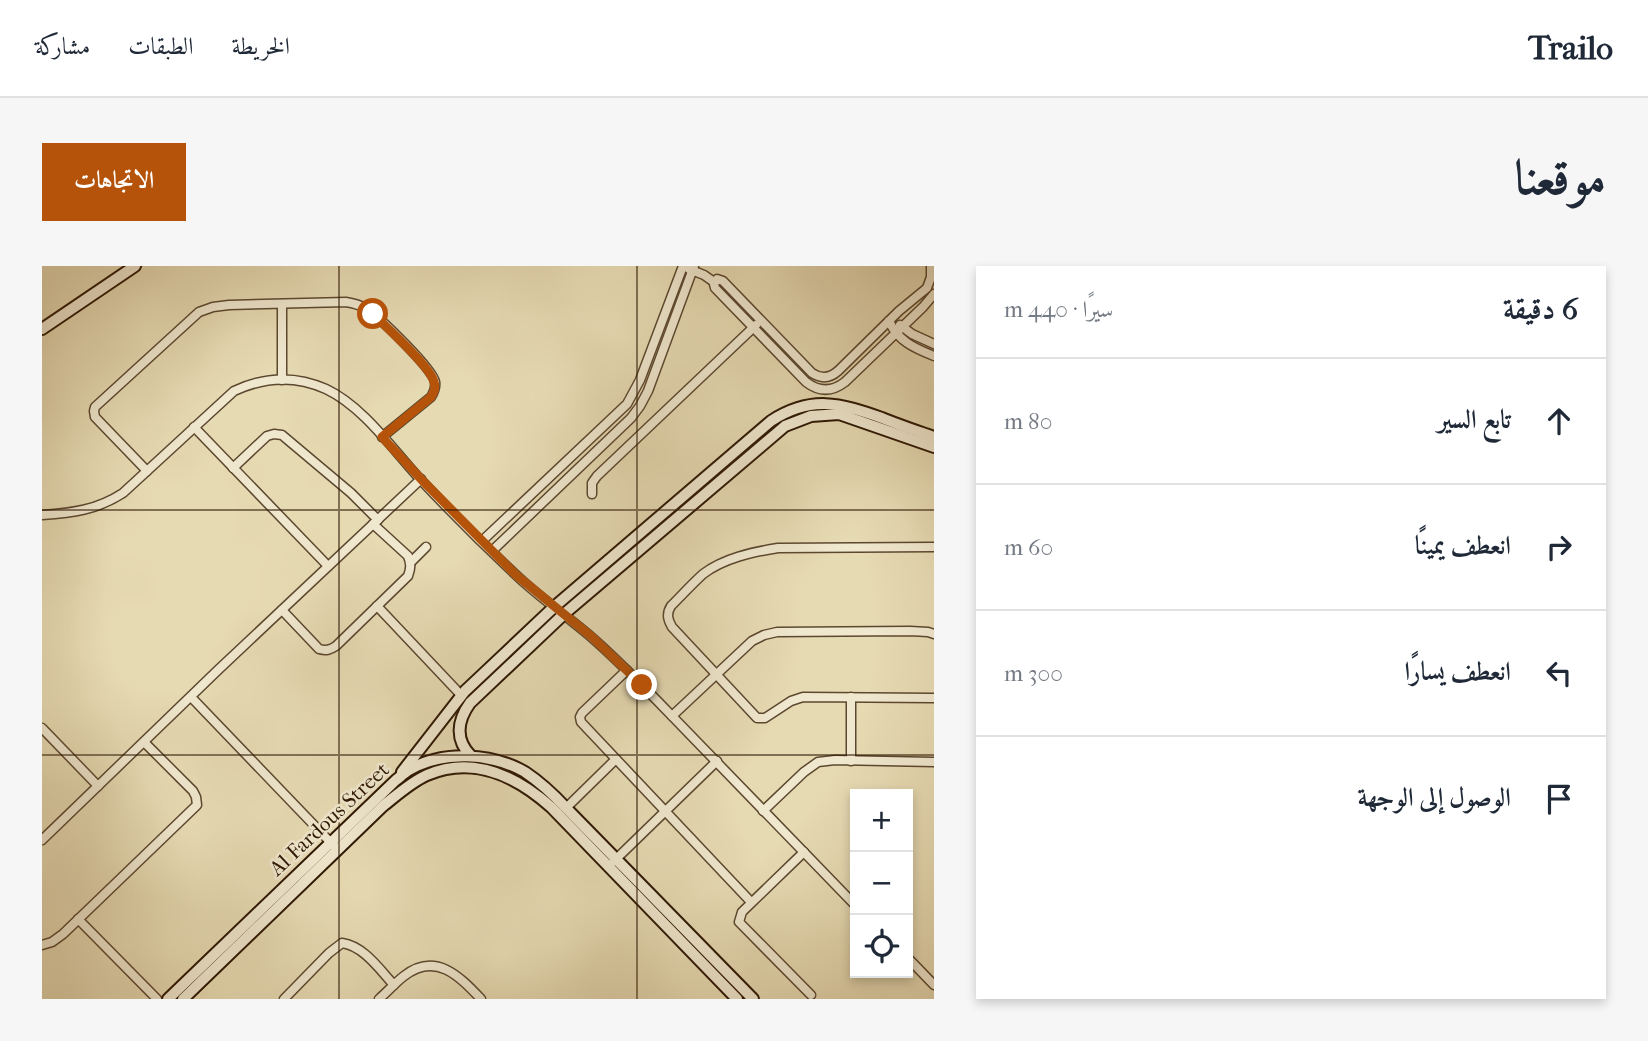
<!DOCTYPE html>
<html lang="ar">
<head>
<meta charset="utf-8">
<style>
  :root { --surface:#fff; --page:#f6f6f7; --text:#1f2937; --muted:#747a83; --line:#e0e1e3; --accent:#b45309 }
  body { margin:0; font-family:"IM FELL French Canon",Amiri,serif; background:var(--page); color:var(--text); direction:rtl }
  .controls { position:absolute; right:21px; bottom:21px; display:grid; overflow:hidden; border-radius:0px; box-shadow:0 4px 10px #0003 }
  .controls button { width:63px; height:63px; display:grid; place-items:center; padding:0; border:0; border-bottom:2px solid var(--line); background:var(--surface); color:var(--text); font:35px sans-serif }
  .stop { position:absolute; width:21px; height:21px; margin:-16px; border:5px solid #b45309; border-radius:50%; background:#fff }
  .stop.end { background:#b45309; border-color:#fff; box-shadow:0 2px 7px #0008 }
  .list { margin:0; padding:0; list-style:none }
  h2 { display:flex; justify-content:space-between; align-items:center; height:91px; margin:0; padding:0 28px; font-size:30px }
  h2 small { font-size:23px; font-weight:400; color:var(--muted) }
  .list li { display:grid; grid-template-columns:46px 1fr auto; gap:21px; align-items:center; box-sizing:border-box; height:126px; padding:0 28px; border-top:2px solid var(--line) }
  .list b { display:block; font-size:26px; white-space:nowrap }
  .list em { font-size:23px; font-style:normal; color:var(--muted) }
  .icon { flex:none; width:38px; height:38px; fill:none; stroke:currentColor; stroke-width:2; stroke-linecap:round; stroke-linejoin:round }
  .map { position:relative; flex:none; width:892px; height:733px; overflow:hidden; direction:ltr; border-radius:0px }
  header { display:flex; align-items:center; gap:42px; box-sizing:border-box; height:98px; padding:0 35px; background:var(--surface); border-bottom:2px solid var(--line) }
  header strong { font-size:33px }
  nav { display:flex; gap:38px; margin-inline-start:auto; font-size:24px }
  .intro { display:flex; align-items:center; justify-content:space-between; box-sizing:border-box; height:168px; padding:0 42px }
  h1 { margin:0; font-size:49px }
  .button { padding:18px 32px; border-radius:0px; background:var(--accent); color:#fff; font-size:24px; font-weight:700 }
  main { display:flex; gap:42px; padding:0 42px }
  aside { flex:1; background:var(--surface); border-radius:0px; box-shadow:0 4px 10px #0003 }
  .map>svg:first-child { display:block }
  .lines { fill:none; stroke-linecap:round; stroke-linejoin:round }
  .street-casing { stroke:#5c482f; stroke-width:11 }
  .secondary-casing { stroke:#2e1703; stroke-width:14 }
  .street { stroke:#efe7ce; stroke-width:8 }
  .secondary { stroke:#efe7ce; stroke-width:10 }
  .route { stroke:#b45309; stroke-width:9 }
  .grid { fill:none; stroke:#2e1703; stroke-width:2; stroke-opacity:0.55 }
  .labels { text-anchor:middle; stroke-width:5; stroke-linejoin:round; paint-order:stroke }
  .street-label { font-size:21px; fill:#2e1703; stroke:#efe7ce }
</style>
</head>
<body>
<header>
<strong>Trailo</strong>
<nav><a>الخريطة</a><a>الطبقات</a><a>مشاركة</a></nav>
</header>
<div class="intro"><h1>موقعنا</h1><a class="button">الاتجاهات</a></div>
<main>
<aside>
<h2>6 دقيقة<small>سيرًا · 440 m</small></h2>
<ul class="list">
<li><svg class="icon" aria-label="ahead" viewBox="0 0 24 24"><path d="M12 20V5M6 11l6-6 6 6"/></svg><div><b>تابع السير</b></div><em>80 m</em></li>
<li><svg class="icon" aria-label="right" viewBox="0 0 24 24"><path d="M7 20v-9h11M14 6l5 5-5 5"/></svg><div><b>انعطف يمينًا</b></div><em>60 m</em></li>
<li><svg class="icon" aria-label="left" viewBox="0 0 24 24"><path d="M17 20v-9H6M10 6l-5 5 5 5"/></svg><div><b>انعطف يسارًا</b></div><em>300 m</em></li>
<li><svg class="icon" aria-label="arrive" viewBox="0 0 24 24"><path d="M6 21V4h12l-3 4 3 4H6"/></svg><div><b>الوصول إلى الوجهة</b></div></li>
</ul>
</aside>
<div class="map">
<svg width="892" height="733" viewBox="0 0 892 733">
  <rect width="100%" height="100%" fill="#e6dab3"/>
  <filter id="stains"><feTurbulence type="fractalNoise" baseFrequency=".00286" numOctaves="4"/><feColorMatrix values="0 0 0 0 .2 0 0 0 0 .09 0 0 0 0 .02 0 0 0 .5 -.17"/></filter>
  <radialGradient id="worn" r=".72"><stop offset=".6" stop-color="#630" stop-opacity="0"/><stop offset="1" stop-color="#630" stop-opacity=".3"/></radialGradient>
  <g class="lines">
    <!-- street casing -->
    <g class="street-casing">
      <g id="street">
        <path d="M889,0V11L885,22L857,45L796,105C788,112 779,113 770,107L681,15L675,13L672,18L673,22L764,116C777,126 790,126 803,116L881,41L892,28"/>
        <path d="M647,3L662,9L672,16"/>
        <path d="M847,55C856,75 872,82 892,90"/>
        <path d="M858,59L870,68L892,78"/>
        <path d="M240,114V38"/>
        <path d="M152,161L286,300"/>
        <path d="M191,202L225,170L232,168L240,169L309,227L336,254"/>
        <path d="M105,205L53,151L52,145L53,141L157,46L171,41L187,39L304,36C311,37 318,39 325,43C338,52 390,102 393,116C394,122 392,126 389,131L340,171"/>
        <path d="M550,228V217L555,210L714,59"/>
        <path d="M0,249C30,247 55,244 81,227L192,125C222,111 253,109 284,123C322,141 351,184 379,214C409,246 441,278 473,308C496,330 522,348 547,369C576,394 603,422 630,450L710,375L722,369L735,366L868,365L886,366L892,368"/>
        <path d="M440,275L585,138L598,114L641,0"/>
        <path d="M892,281L736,282C711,286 682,292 661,308C650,318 639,330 629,340C624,348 626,354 630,361L715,452H723L749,435L761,431L892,432"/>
        <path d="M450,285L589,152L598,140L606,125L652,0"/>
        <path d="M369,296L384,281"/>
        <path d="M335,340L419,429"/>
        <path d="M240,344L277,383C284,385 288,384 294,380L366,310C369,302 369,298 366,290L331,258"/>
        <path d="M585,404L540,447L538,451L539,456L709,636"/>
        <path d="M149,431L292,580"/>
        <path d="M630,450L813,639"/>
        <path d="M0,462L56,520"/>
        <path d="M809,495V431"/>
        <path d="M524,542L574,493"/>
        <path d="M721,545L762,506L776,496L793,494L892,496"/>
        <path d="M0,574L176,404L379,213"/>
        <path d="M762,586L700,646L697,656L769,729"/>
        <path d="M571,596L675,495"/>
        <path d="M36,653L115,733"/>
        <path d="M0,679L10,676L21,668L155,539L154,531L151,525L102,476"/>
        <path d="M866,692L892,719"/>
        <path d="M242,733L287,687L300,677C322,680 338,704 352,719"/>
        <path d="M337,733C346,725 353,717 362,710C394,685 418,711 439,733"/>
      </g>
    </g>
    <!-- secondary casing -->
    <g class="secondary-casing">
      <g id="secondary">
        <path d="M0,63L93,0"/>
        <path d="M429,490C413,474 415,455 428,437L522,348L743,160L769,150L797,148L892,181"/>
        <path d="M360,506L423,425L512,341L729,155C769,129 798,137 840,152C857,159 875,165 892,171"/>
        <path d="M126,733L354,514C358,511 362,507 367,504C401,484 450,487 483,506C498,516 512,529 524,542L711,733"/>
        <path d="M141,733L341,540C355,529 369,516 385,509C432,489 474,510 509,541L695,733"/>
      </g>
    </g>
    <!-- street -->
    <use href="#street" class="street"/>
    <!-- secondary -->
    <use href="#secondary" class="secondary"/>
  </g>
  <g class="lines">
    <!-- route -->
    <path class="route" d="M331,48C344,61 389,101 392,116C394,122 392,126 389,131L340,171L379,213L474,309L550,371L600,419"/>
  </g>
  <!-- grid -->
  <path class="grid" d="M297,0V733M595,0V733M0,244H892M0,489H892"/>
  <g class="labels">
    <!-- street labels -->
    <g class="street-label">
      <text transform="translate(287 553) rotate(-43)" y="7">Al Fardous Street</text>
    </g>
  </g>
  <rect width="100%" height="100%" filter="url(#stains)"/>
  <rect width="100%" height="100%" fill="url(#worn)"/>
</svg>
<div class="controls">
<button>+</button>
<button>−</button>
<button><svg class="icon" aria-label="locate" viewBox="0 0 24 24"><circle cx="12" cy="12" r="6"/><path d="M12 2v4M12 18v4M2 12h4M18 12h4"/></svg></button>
</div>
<div class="stop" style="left:331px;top:48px"></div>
<div class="stop end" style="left:600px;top:419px"></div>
</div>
</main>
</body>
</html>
